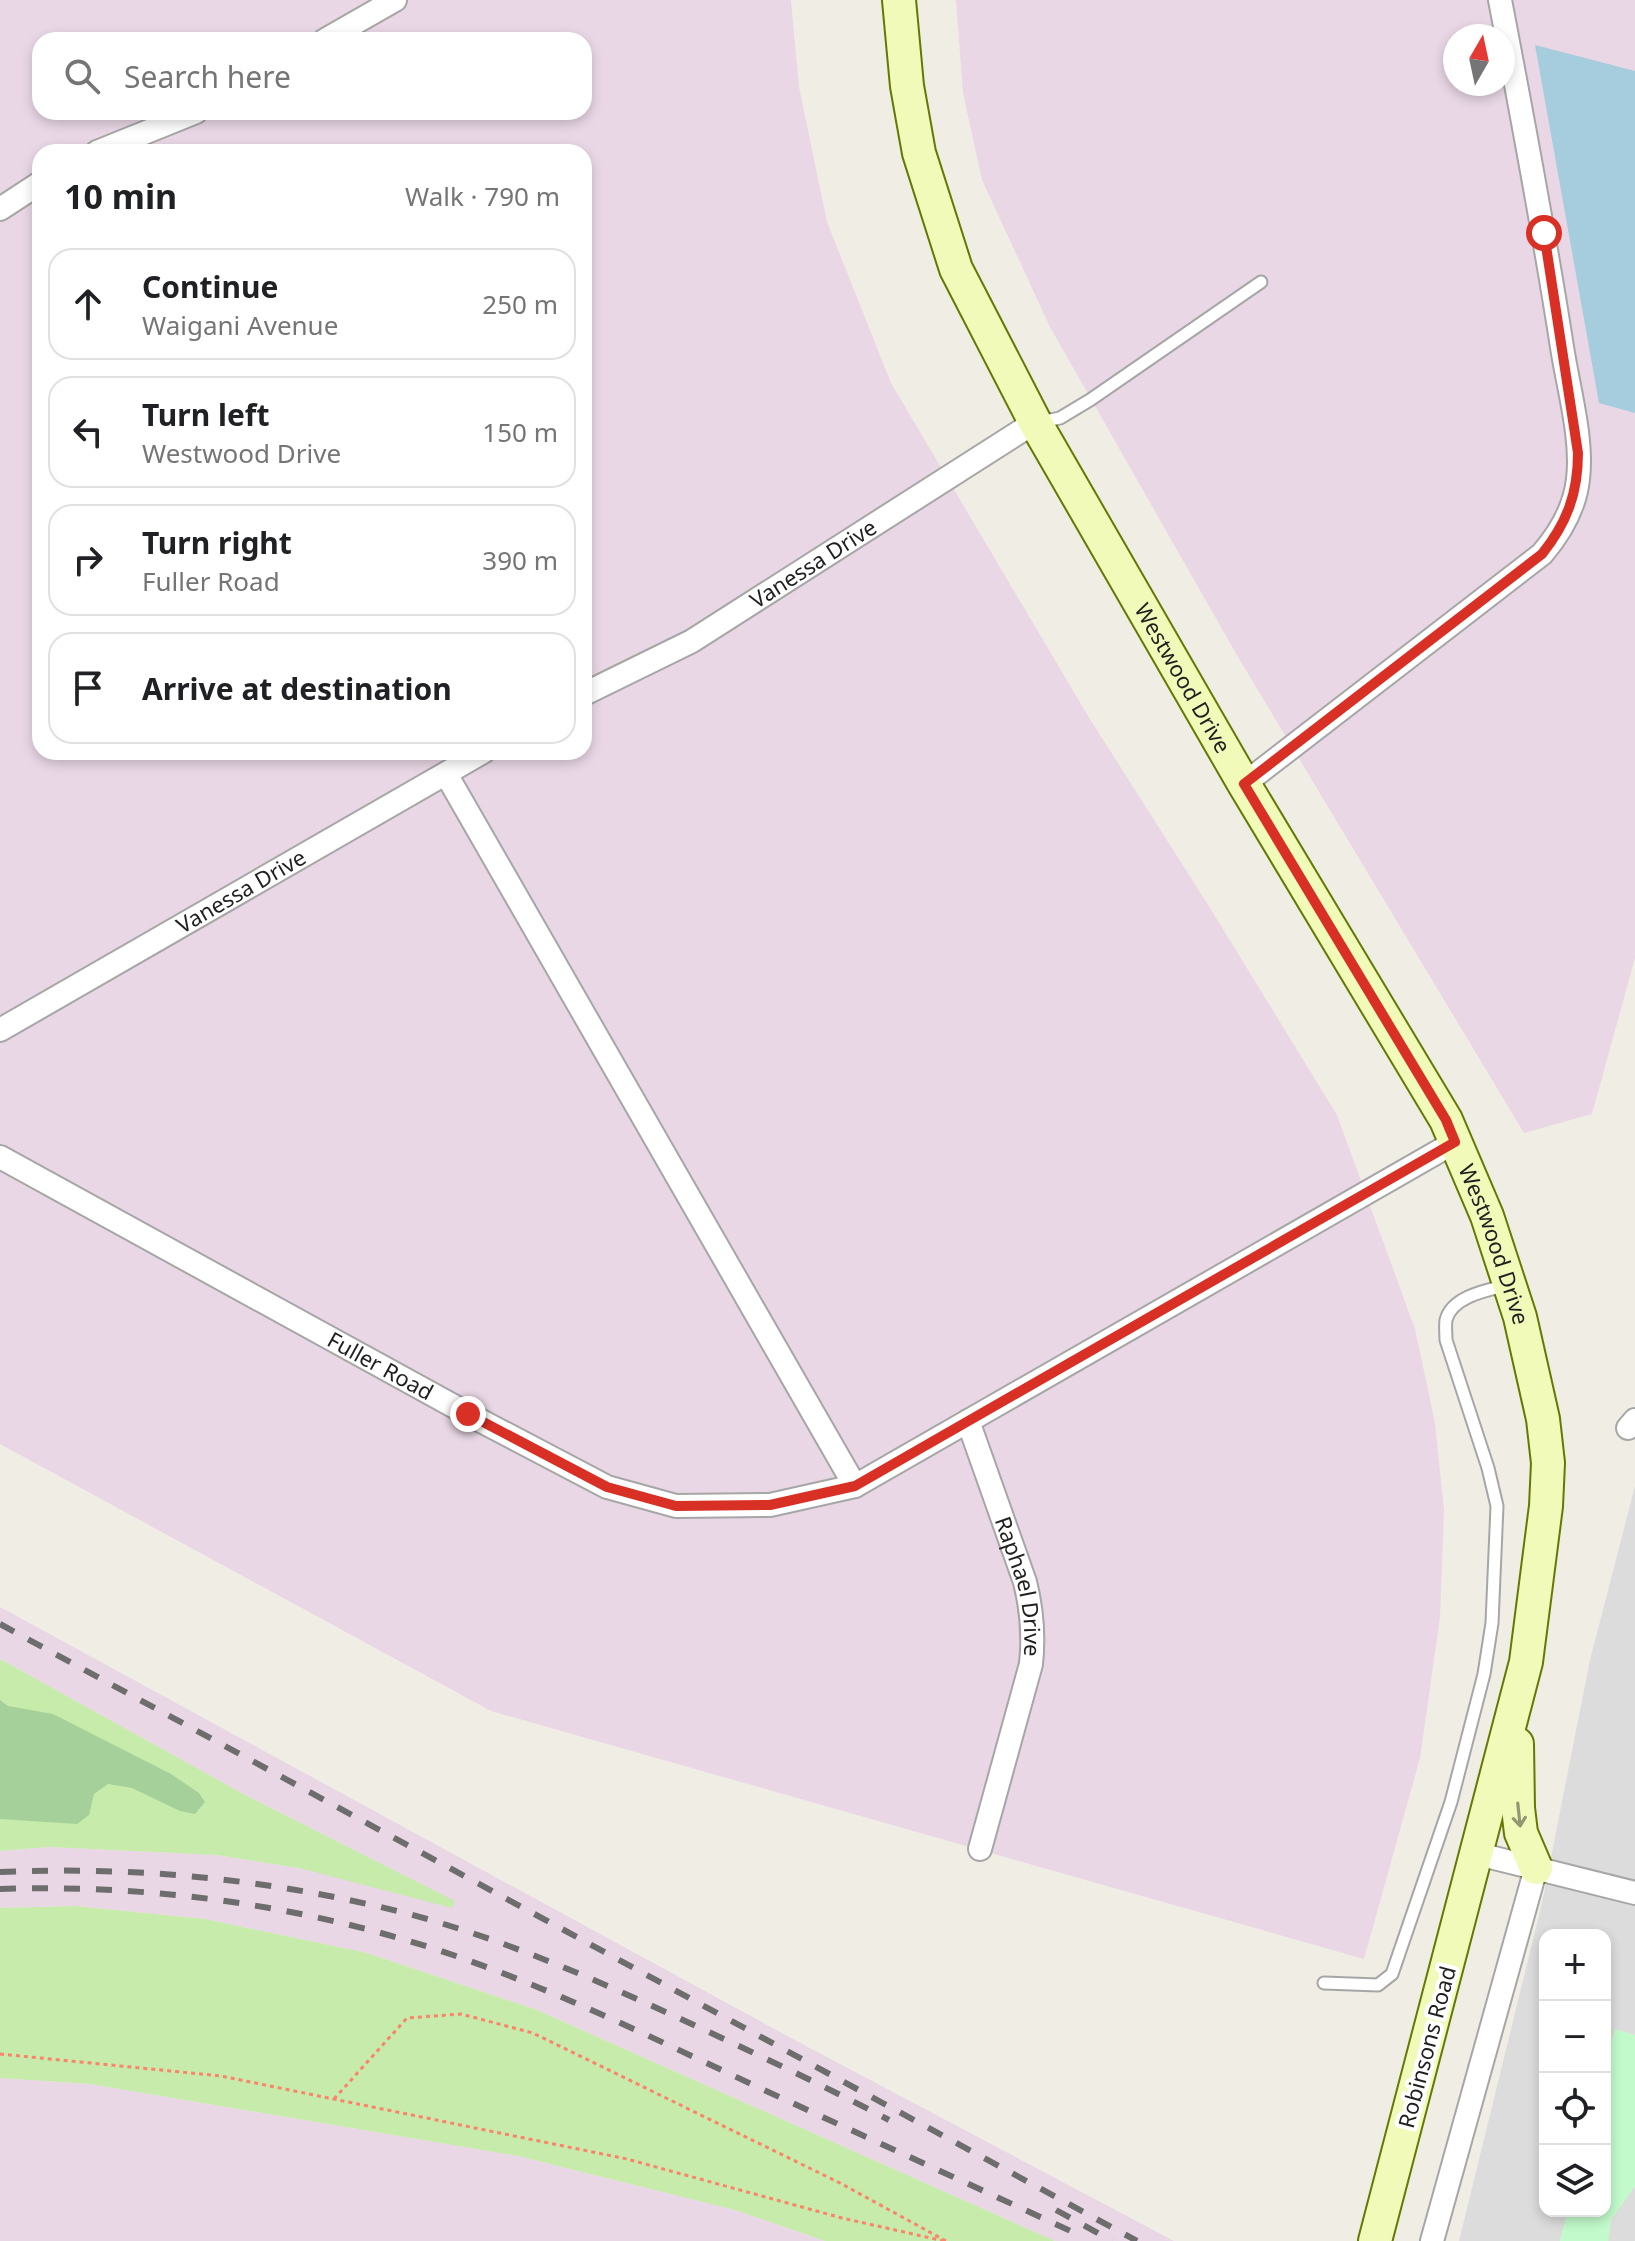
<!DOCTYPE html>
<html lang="en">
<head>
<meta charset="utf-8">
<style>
  :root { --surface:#fff; --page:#f6f6f6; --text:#202124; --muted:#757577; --line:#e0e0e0 }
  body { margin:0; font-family:"Noto Sans",sans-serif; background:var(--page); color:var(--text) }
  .controls { position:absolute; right:24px; bottom:24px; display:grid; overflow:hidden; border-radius:16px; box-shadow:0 4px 12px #0003 }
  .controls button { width:72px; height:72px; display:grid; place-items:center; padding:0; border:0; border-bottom:2px solid var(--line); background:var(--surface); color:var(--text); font:40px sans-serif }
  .compass { position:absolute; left:1443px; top:24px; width:72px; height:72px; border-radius:50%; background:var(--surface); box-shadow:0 4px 12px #0003; rotate:9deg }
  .stop { position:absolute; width:24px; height:24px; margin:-18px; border:6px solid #d93025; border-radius:50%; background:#fff }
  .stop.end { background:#d93025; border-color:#fff; box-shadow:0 2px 8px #0008 }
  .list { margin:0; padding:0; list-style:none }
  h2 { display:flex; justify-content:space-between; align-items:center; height:104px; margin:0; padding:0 32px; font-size:34px }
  h2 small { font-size:26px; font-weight:400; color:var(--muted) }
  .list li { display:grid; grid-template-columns:52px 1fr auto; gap:24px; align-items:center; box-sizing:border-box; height:112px; margin:0 16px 16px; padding:0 16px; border:2px solid var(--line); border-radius:24px }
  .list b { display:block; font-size:30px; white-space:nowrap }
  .list p { margin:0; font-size:26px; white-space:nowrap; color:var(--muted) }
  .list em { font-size:26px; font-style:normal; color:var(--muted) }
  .icon { flex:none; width:44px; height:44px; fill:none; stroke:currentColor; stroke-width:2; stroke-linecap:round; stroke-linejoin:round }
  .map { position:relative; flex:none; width:1635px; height:2241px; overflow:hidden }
  .search { position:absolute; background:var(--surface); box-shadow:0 4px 12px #0003; left:32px; top:32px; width:560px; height:88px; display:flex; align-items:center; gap:20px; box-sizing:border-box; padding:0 28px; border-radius:24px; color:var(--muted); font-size:30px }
  .panel { position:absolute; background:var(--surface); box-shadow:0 4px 12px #0003; left:32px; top:144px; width:560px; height:616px; border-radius:24px }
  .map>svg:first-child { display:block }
  .residential { fill:#dddcdc }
  .industrial { fill:#e9d7e5; fill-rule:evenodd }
  .grass { fill:#c6ebab }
  .forest { fill:#a6d09a }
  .park { fill:#c2facb }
  .water { fill:#a5cdde }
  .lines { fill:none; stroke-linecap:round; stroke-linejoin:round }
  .service-casing { stroke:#a6a6a6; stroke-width:15 }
  .minor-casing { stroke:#a6a6a6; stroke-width:26 }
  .secondary-casing { stroke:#647903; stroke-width:36 }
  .path { stroke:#fb846b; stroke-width:3; stroke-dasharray:4 4; stroke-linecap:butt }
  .service { stroke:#fff; stroke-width:11 }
  .minor { stroke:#fff; stroke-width:22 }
  .secondary { stroke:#f2fab9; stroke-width:32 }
  .rail { stroke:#6d6d6d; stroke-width:6; stroke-dasharray:16 16; stroke-linecap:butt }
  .oneway { stroke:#939774 }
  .route { stroke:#d93025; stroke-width:10 }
  .labels { text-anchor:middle; stroke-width:8; stroke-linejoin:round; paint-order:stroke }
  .street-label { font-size:22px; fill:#1f1f1f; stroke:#fff }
</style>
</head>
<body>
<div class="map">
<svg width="1635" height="2241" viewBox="0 0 1635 2241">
  <rect width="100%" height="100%" fill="#f0ede5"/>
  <!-- residential -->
  <g class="residential">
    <path d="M1635,1486V2035L1615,2030L1605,2067V1935H1545V2211H1568L1560,2241H1459L1542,1903L1590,1660Z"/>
    <path d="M1635,2186V2241H1608L1611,2220Z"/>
  </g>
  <!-- industrial -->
  <g class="industrial">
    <path d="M0,0H791L799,87L827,222L891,383L1088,716L1210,908L1337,1115L1415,1329L1435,1423L1444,1510L1440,1617L1420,1758L1364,1959L491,1711L0,1444ZM40,40H584V112H40ZM40,152H584V752H40Z"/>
    <path d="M956,0H1635V958L1592,1114L1524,1133L1238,657L1050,327L982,180L963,93ZM1455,36H1503V84H1455Z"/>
    <path d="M0,1607L791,2038L1174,2241H1055L537,2010L367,1953L205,1919L75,1906L0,1908V1851L50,1847L216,1855L299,1868L454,1901L247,1796L0,1659Z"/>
    <path d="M0,2078L90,2084L518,2156L735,2210L825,2241H0Z"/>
  </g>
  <!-- grass -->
  <g class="grass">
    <path d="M0,1659L247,1796L455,1901L452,1908L299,1868L216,1855L50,1847L0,1851Z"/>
    <path d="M75,1906L205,1919L367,1953L537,2010L1055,2241H825L735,2210L518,2156L90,2084L0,2078V1908Z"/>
  </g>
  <!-- forest -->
  <path class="forest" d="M0,1700L8,1706L53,1714L171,1774L199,1793L205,1802L195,1814L180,1811L132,1788L108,1784L94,1794L89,1815L77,1824L0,1819Z"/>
  <!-- park -->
  <path class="park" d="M1615,2029L1635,2035V2186L1611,2220L1608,2241H1560L1568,2211H1605V2067Z"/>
  <!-- water -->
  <path class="water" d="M1535,45L1635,71V413L1599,403Z"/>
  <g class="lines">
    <!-- service casing -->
    <g class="service-casing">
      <g id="service">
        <path d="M1040,422L1060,418L1090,400L1261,282"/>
        <path d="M1324,1983L1378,1985L1392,1974L1451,1802L1484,1674L1492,1623L1497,1506L1488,1468L1446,1340C1446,1334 1445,1326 1446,1320C1452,1296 1488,1290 1508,1285"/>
      </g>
    </g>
    <!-- minor casing -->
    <g class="minor-casing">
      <g id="minor">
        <path d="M325,40L395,0"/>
        <path d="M97,152L196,112"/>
        <path d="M0,209L40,183"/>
        <path id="s1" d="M584,694L692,641L1035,422"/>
        <path d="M446,774L855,1486"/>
        <path d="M1244,784L1542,554C1560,533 1575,507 1578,479C1583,438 1568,387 1562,347C1544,231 1522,115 1500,0"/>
        <path id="s2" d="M0,1030L483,752"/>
        <path id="s3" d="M0,1157L468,1414L607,1487L676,1506L770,1505L855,1486L1455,1142"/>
        <path id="s4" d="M968,1421L1025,1582C1032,1610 1034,1636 1031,1664L980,1849"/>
        <path d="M1628,1428L1635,1420"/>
        <path d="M1478,1854L1635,1893"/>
        <path d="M1432,2241L1536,1868"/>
      </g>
    </g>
    <!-- secondary casing -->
    <g class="secondary-casing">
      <g id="secondary">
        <path id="s5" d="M899,0L907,86L919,153L956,269L1035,422L1244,784L1446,1120L1487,1216L1520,1317L1543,1419L1548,1463L1546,1506L1526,1662L1375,2241"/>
        <path d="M1517,1744L1518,1808L1521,1833L1536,1868"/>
      </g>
    </g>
    <!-- path -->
    <g class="path">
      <path d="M0,2054L221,2076L627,2159L842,2218L944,2241"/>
      <path d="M334,2099L407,2018L461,2014L533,2033L840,2183L946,2241"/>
    </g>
    <!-- service -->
    <use href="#service" class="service"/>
    <!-- minor -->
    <use href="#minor" class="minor"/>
    <!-- secondary -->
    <use href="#secondary" class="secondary"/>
    <!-- rail -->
    <g class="rail">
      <path d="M0,1624L1137,2241"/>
      <path d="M0,1872C136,1866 269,1879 401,1912C499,1937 592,1978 683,2020C752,2052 821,2084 889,2120"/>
      <path d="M0,1889C146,1884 295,1904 435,1949C548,1986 655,2039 762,2089C866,2137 971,2185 1075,2233"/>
      <path d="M1056,2210L1112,2241"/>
    </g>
  </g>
  <!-- one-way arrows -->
  <defs><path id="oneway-shaft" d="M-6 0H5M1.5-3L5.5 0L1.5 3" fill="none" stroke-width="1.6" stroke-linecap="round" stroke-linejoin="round" transform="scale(2)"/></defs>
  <use class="oneway" href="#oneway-shaft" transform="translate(1519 1815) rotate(84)"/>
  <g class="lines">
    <!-- route -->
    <path class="route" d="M468,1414L607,1487L676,1506L770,1505L855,1486L1455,1142L1446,1120L1244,784L1542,554C1567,523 1578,493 1578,453L1544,233"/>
  </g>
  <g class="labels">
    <!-- street labels -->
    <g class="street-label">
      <text dy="8" stroke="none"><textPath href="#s1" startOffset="264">Vanessa Drive</textPath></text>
      <text dy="8" stroke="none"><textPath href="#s5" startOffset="744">Westwood Drive</textPath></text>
      <text dy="8" stroke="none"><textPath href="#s2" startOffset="278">Vanessa Drive</textPath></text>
      <text dy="8" stroke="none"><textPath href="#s5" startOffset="1392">Westwood Drive</textPath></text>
      <text dy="8" stroke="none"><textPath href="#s3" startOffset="434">Fuller Road</textPath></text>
      <text dy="8" stroke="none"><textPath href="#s4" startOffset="174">Raphael Drive</textPath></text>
      <text transform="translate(1427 2047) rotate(-75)" y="8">Robinsons Road</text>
    </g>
  </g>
</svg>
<div class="controls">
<button>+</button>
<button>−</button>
<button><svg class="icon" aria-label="locate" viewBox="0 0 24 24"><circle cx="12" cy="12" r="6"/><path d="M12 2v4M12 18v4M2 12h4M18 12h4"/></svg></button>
<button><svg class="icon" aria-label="layers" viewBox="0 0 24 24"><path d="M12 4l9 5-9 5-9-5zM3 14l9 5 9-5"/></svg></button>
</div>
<svg class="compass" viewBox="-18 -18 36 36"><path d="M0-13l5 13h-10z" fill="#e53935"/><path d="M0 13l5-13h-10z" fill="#757577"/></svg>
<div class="stop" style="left:1544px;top:233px"></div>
<div class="stop end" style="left:468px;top:1414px"></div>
<div class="search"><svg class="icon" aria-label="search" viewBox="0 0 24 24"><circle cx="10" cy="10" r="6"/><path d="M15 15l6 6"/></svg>Search here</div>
<section class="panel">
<h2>10 min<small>Walk · 790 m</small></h2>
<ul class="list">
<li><svg class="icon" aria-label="ahead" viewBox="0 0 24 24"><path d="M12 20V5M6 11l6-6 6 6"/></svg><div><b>Continue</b><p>Waigani Avenue</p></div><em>250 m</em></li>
<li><svg class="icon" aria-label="left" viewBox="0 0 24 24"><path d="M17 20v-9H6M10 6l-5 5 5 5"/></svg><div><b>Turn left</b><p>Westwood Drive</p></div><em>150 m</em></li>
<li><svg class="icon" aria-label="right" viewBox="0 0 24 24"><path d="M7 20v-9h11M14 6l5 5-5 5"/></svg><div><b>Turn right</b><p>Fuller Road</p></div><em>390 m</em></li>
<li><svg class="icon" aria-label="arrive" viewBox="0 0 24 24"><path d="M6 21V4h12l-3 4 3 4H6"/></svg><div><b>Arrive at destination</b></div></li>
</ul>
</section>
</div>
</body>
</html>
